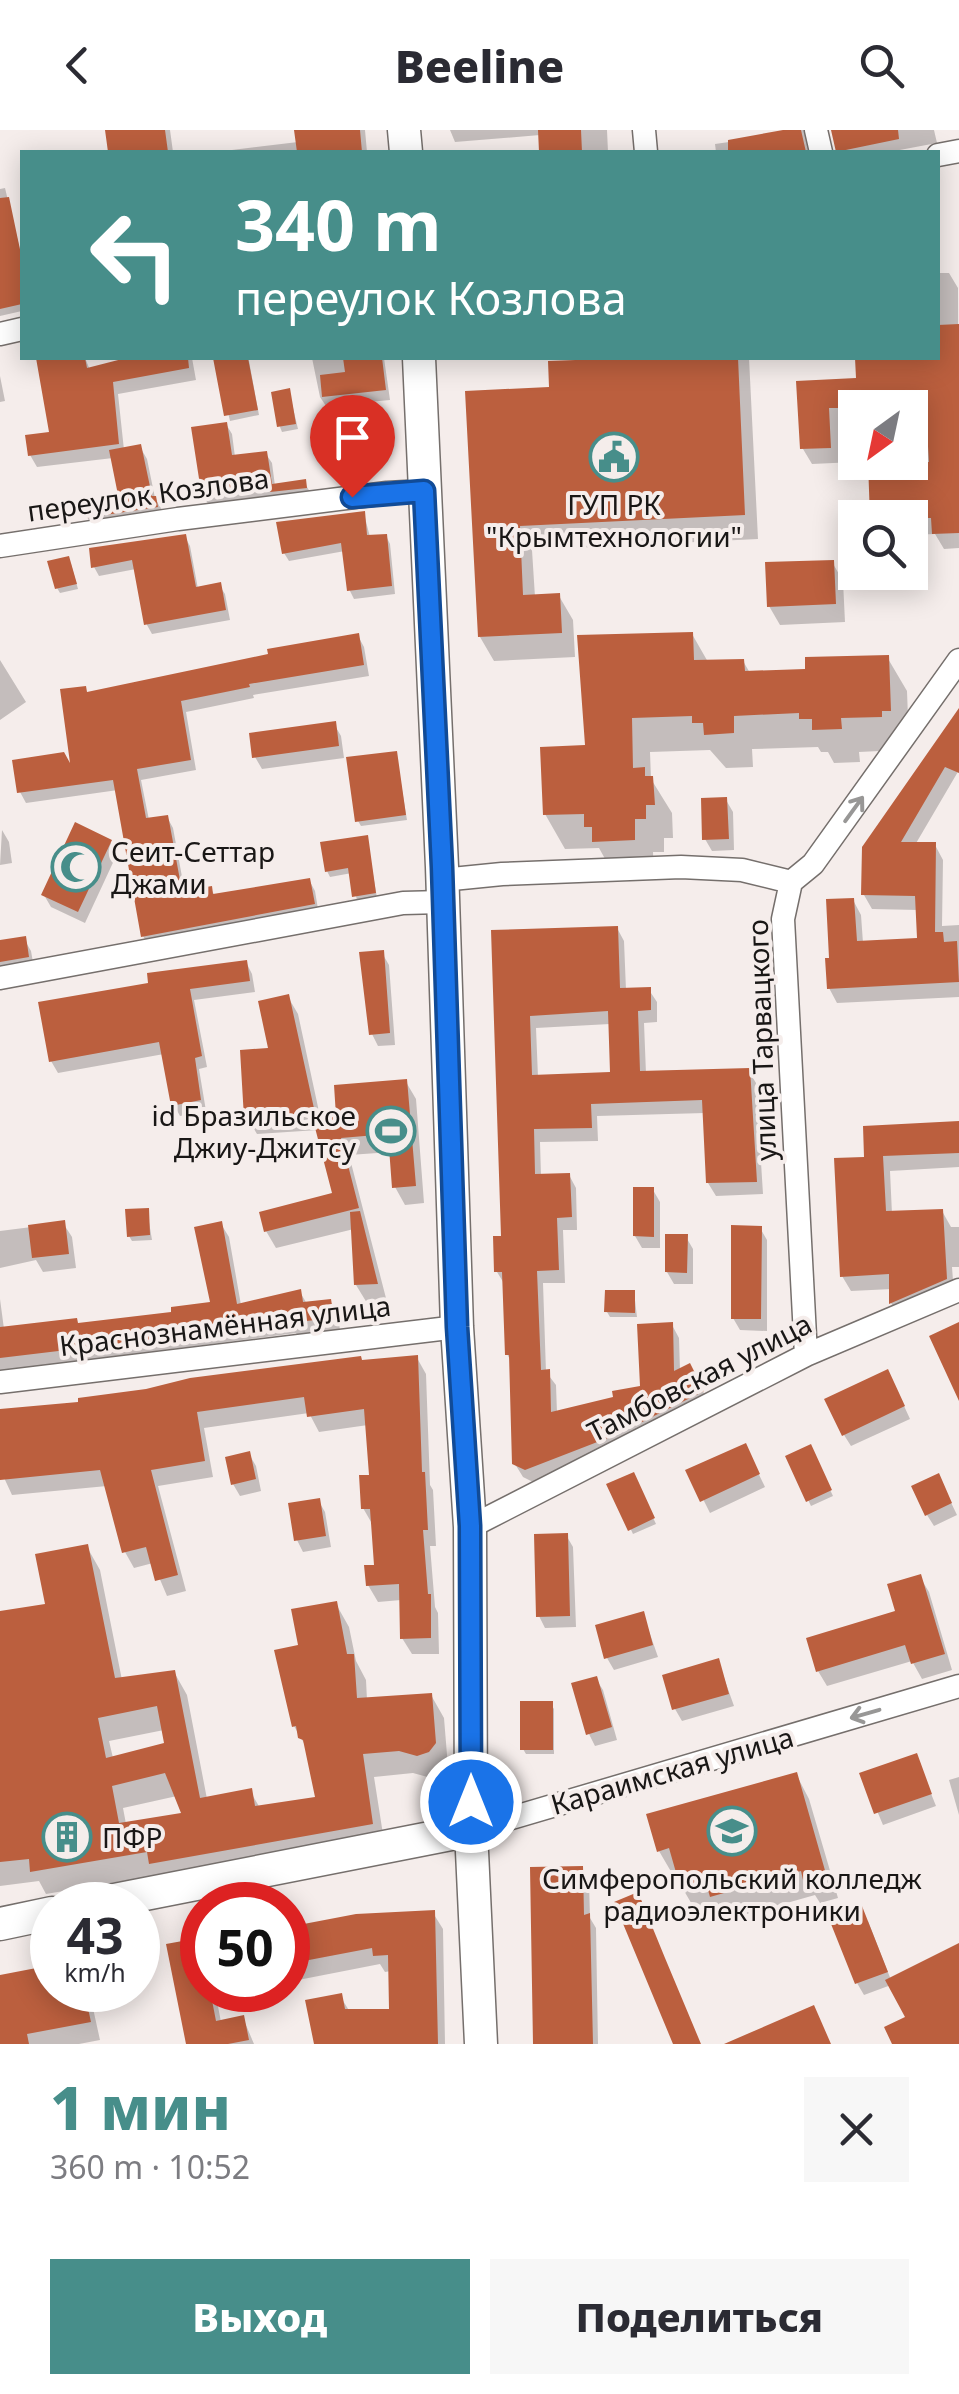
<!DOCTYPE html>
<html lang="ru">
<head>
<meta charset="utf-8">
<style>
	body { margin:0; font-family:"Noto Sans",sans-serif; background:#f7f7f7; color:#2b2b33; height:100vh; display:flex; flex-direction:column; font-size:38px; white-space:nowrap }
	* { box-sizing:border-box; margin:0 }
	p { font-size:32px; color:#7c7c81 }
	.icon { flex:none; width:55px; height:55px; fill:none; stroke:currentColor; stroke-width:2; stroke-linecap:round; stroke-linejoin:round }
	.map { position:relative; height:1914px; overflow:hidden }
	.sheet { display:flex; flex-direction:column; background:#fff; flex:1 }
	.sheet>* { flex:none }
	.top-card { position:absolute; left:20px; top:20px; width:920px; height:210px; border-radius:0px; box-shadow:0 5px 25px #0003; background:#478e8a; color:#fff; overflow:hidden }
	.needle { width:65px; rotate:213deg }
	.buttons { position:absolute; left:838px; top:260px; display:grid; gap:20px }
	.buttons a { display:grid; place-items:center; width:90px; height:90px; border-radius:0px; background:#fff; box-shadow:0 5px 25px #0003; font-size:50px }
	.speed { position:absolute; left:30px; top:1752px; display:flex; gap:20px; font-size:50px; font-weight:700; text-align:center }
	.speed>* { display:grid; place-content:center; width:130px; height:130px; border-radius:50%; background:#fff; box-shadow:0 5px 25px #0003; line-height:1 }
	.speed small { font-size:25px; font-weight:400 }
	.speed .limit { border:15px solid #d22; background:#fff; color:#111 }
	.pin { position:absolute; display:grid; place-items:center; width:85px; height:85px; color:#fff; margin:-102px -42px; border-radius:50% 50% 50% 0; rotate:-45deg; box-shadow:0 0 10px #0007 }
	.pin .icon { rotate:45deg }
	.me { position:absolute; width:110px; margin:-55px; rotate:0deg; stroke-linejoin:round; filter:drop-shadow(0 0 8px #0008) }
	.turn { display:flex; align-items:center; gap:35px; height:210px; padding:0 50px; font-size:45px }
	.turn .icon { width:130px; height:130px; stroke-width:2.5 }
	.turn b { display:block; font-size:70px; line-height:85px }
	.round { display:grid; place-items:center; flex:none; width:105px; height:105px; border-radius:0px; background:#f7f7f7 }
	.summary { display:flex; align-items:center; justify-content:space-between; height:170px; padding:0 50px }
	h1 { font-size:60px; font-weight:800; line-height:75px; color:#478e8a }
	.action { display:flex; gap:20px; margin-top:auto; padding:20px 50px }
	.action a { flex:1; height:115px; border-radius:0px; background:#478e8a; color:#fff; font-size:40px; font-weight:800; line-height:115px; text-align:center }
	.action a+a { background:#f7f7f7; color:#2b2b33 }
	header { display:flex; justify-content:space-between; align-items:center; height:130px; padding:0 50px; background:#fff; font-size:45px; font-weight:800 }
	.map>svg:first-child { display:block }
	.shadow { fill:#0003; fill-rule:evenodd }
	.building { fill:#bb5f3e; fill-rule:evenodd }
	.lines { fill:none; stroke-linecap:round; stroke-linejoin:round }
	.street-casing { stroke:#756f6c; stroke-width:25 }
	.secondary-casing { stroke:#756f6c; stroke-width:35 }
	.street { stroke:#fff; stroke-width:22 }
	.secondary { stroke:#fff; stroke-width:32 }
	.oneway { stroke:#989796 }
	.route-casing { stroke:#114b97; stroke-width:25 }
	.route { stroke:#1a73e8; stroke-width:18 }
	.labels { text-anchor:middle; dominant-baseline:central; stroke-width:8; stroke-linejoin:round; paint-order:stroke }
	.street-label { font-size:28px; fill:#191716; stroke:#f5edeb }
	.poi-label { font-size:28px; fill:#191716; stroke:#f5edeb }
</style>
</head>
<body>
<header><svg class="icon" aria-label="back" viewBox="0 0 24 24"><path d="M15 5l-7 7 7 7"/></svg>Beeline<svg class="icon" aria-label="search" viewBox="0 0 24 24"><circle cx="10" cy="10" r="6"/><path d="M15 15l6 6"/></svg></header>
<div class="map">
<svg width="959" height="1914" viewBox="0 0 959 1914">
	<rect width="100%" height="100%" fill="#f5edeb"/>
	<path class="shadow" d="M107,0h63l3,22h-63z
		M296,0h69l2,22h-151l82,-10z
		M450,0h157l1,22h-66l-2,-17 -85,7z
		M785,0h21l4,22h-94l-1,-8 71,-10z
		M834,0h100l3,13 -48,9h-50z
		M5,58l17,70v53l-22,5v-127z
		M938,143h11l9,15 1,260 -15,1 -9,-15 -25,1v-127h-55v54l-43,2 -9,-15 -4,-65 59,-4 -1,-22h81z
		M39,228h46l5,12 39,-8v-4h63l4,22 -78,14 6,56 16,-3 7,12 8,39 7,12 -68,19 -7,-12 35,-14 -9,-45 -76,9 -7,-12 22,-21z
		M235,228h12l2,3 10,54 -29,6 -14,-60z
		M312,228h72l6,42 -64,6 -6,-9z
		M620,228h129l9,181 -226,11 3,47 24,-1 14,24 2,37 -81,4 -14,-24 72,-247 68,-30z
		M0,246l5,25 -5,1z
		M289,261l9,38 -16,3 -2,-5z
		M226,294l6,10 3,23 31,-3 6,9 3,23 29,-4 6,10 -100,15 -6,-10z
		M364,384l6,23 16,-1 4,8 5,50 -41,5 -4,-8 -5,-40 -56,10 -5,-8z
		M185,407l5,9 8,43 21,-4 6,9 5,26 -78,14 -5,-9 -11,-56 -37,7 -5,-9z
		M832,432l11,19 2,41 -65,3 -11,-19z
		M71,434l7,25 -18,4 -3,-5z
		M692,504l16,28 35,-1 7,12 58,-2 79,-14 20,34 2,53 -9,6 -41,2 1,10 -26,1 -6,-11h-7l-3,-5 -66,2 1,18 -27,1 -16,-18 -60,2 1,27 21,34 1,25h-9v14h-11l1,22 -40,1 -15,-27 -34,1 -20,-35 42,-66z
		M358,506l6,11 5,29 -116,19 1,3 -68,14 10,58 -55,10 8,40 18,-3 6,11 12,65 26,-4 4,7 94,-16 6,11 4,24 -170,31 -6,-10 -25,-146 -92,13 -6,-11 55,-19 13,-79z
		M0,530l26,42 -26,18z
		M959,581v59l-44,75h20l8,15 -1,66 17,-1v72l-122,6 -8,-15 3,-28 21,-60 8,15 2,28 56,-2 -1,-31 -46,-1 -8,-14z
		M334,594l7,12 3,22 -82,11 -7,-12z
		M396,623l11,67 -46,6 -3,-5z
		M726,670l7,12 1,38 -22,1 -7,-12z
		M2,700l7,12 3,21 -12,2z
		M367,708l10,60 -20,3 -5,-28 -22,4 -3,-6z
		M110,712l7,12 -32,69 -34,-16 -7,-12z
		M617,798l7,13 2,49h23l8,12v20l-13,1 2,51 102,-4 8,13 7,111 -47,2 -8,-13 -3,-70 -108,3 1,25 -58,1 1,34 28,-1 7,13 1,42h-14l2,53h-22l3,89 10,13 1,28 59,-14 26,-11 30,-63 7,13 1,33 17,8 12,25 -176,78 -10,-5 -8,-13 -3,-101 -5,-9 -2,-69 -8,-13 7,-34 -10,-306zM610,894l2,51 -74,2 -2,-49z
		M24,809l7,12 3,17 -34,6v-31z
		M382,823l7,12 6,80 -17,1 -6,-12z
		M246,832l6,12 3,18 -61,8 13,67 -8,2 7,42 -26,5 -6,-11 -10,-51 -106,19 -7,-12 100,-76z
		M288,867l10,17 23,107 18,-2 67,-37 10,17 8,104 -19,2 -10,-18 -3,-35 -43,3 38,147 -20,1 -11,-18 -2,-56 -78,19 -10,-17 69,-36 -17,-65 -61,4 -10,-17z
		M959,994v43l-69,4 2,43 50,-3 9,16h8v40h-7l2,27 -55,23 -8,-14 1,-14 -41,2 -9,-15 25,-117z
		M653,1060l7,12v46h-18l-7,-12z
		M147,1080l5,30 -20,1 -3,-5z
		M63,1093l9,14 4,31 -33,4 -7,-12 -36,8v-37z
		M221,1094l8,13 12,68 59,-13 7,12 23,-3 8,13 2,17 -42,5 -2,-3 -296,38v-72l4,30 75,-4 95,-11 39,-10z
		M760,1098l7,12v91l-27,-1 -7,-12z
		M686,1107l7,12v35h-19l-7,-12z
		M634,1162l3,25h-27l-3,-5z
		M417,1228l9,16 4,111 3,5 3,56h-6l5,61 3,6 1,41h-27l-10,-16 -1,-38 -23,2 -10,-17 8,-18 -2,-40 -11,-19 8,-31 -3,-52 -49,7 -10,-19 -105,15 9,49 -55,9 28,105 -19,5 -14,-33 -19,5 -9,-16 -18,-66 -95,9 -12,-26v-57l81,-8z
		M894,1254l16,35 -59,27 -7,-11z
		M810,1318l23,48 -22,10 -23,-48z
		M249,1324l7,12 5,25 -21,5 -7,-12z
		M751,1328l14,29 -55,26 -21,-42z
		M633,1345l23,49 -23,10 -23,-49z
		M944,1358l13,27 -23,11 -7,-11z
		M318,1370l7,12 6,35 -28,5 -6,-12z
		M566,1405l7,12 3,80 -31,1 -6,-12z
		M87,1417l13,23 22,110 52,-8 13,23 20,104 43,-8 10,17 58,-8 -10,-50 -14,-24 7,-79 35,-43 13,23 7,34 10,19 1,20 64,-5 13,23 4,49 -7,7 -10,4 -18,-5 -39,4 11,70 -227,28 -112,19 -7,-13 -39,5v-272l48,-8zM164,1600l3,15 -54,13 -4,-17zM177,1666l8,19 -59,9 -3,-16z
		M920,1447l9,15 23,78 -30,9 -10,-18 -85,25 -9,-15 80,-58z
		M643,1484l15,43 -44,13 -7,-12z
		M718,1531l16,45 -52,15 -7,-12z
		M596,1549l7,11 14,50 -22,6 -6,-12 -15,-49z
		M551,1574l3,5v45h-28l-3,-5z
		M916,1626l20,50 -53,19 -21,-50z
		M796,1644l13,25 29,99 -18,5 -5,-8 -89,25 -8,-13 -21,6 -14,-24 -4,-16 -6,2 -14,-24z
		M959,1647v38l-10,-35z
		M582,1738l7,13 1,37 6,10 2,116h-63z
		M433,1783l10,16 2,115h-130l25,-48 10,16 41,-1v-40l-6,1 -5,-8 -92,18v-52l68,-13z
		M868,1791l23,59 68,-34v98h-64l13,-26 -17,-33 -27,10 -7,-12z
		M198,1811l4,6v43h45l-31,6 5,26 22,-4 11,26h-65z
		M52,1838v22h37l11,50 -21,4h-79v-66z"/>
	<path class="building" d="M105,0h60l3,22h-60z
		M294,0h66l2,22h-65z
		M538,0h43l1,22h-43z
		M783,0h18l5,22h-78v-12z
		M831,0h67l1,9 -63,13z
		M9,67l13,62v45l-22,5v-111z
		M959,194v209l-27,1 -1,-16h-61l-2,-56h61l-3,-47h-16v-7h-81l2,40 -31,1 -4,-68 60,-3 -1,-20h83v-33z
		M36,228h49l2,10 39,-10h62l1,10 -76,14 6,62 -91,12 -3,-21 24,-3z
		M213,228h35l10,52 -34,6z
		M343,228h39l4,32 -64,7 -2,-22 25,-3z
		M630,228h108l7,157 -225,11 3,69 37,-2 2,40 -84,4 -13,-246 84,-4 -1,-26z
		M290,258l6,36 -19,3 -6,-35z
		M227,292l5,33 35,-4 5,33 34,-5 1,9 -37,4 -1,-4 -67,10 -11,-71z
		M141,314l11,52h4l2,11 -73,11 -2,-13 36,-5 -10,-50z
		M365,381l2,24 20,-1 5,52 -45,5 -6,-48 -59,11 -6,-32z
		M186,404l10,53 25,-5 5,28 -82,15 -12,-65 -41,8 -2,-20z
		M69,426l8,28 -22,5 -8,-28z
		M834,430l2,44 -69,3 -2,-45z
		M693,502l1,28 50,-1 1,12 60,-2v-12l84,-2 2,56h-9v6l-41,1 1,11 -30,1v-11h-13v-6l-65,3v17l-30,2 -1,-12h-11v-7l-60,2 1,50 12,-1v9h8l2,29h-9v14h-11v21l-43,2v-15h-8v-13l-41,1 -3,-68 45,-2 -8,-110z
		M359,503l5,32 -115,19 1,3 -69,14 10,59 -54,9 9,49 22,-3 14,76 30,-5 1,8 97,-16 5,26 -174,33 -28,-157 -96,13 -5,-33 52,-8 6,11 -10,-74 26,-3 1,6 181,-38 -1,-5z
		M959,578v65l-14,-6 -44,75h35l-1,90h8l1,10 13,-1 2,41 -132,7 -2,-31h4l-3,-59 28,-1 3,43 60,-3 -2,-42 -54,-1 1,-48z
		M336,591l3,25 -87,12 -3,-25z
		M397,621l9,64 -51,7 -9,-65z
		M727,667l2,42 -27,1 -1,-42z
		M75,692l37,18 -34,72 -37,-17z
		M368,705l8,58 -24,4 -4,-29 -23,4 -5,-30z
		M618,796l2,62 31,-1v23l-13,1 2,60 110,-3 7,114 -51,1 -4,-83 -111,4 1,24 -58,1 1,45 35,-1 2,44 -15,1 2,52 -22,1 4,99 9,-1 1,43 62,-15 -1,-6 28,-5 -3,-62 36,-2 1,49 16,-8 14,28 -86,43 -93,36 -13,-6 -3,-109h-4l-3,-83h-8l-1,-36h8l-10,-306zM608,881l2,61 -78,3 -2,-59z
		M26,806l3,21 -29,5v-22z
		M384,820l6,83 -21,2 -10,-83z
		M247,830l3,21 -60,8 12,67 -7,2 6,42 -30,6 -12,-64 -110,20 -11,-60 110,-19 -1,-10z
		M289,864l26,119 -71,5 -4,-68 28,-2 -10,-47z
		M407,949l9,107 -24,2 -4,-54 -47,4 18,70 -95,24 -5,-20 73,-19 -19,-73 23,-4 -2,-31z
		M959,991v32l-76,3 3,55 57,-2 4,70 -58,25v-30l-49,3 -6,-119 30,-1 -1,-31z
		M633,1057h21v50l-21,-1z
		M149,1078l1,27 -23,2 -2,-28z
		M360,1081l18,73 -24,1 -4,-73z
		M65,1090l4,34 -37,4 -4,-33z
		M222,1091l15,83 64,-15 2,13 28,-3 3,19 -46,5v-3l-71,12 -217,26v-31l77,-9 1,5 93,-11v-5l39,-5 -16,-75z
		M731,1095l31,1 -1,93h-30z
		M665,1104h23l-1,39 -22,-1z
		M605,1160h30v23l-31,-1z
		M959,1192v79l-30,-65z
		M418,1225l4,117h3l3,58h-5l5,64h3v44l-31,1 -1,-55 -33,2 -2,-21h10l-4,-56h-9l-2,-34h10l-5,-66 -57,8 -3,-20 -107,15 8,49 -54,9 27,105 -23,6 -9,-34 -24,6 -22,-83 -100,10v-71l78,-7v-4l68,-9 44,-11 171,-22 1,4z
		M888,1239l17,37 -63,30 -18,-37z
		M746,1313l14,31 -60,28 -15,-32z
		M811,1314l21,46 -26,12 -21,-46z
		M250,1321l6,28 -25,6 -6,-28z
		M634,1342l21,46 -27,13 -22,-47z
		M939,1343l13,30 -27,13 -14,-30z
		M320,1368l6,38 -32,5 -6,-38z
		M568,1403l2,83 -34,1 -2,-83z
		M88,1414l27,134 60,-8 25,128 52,-10 3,18 60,-9 -12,-57 -5,-2 -2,-12 -4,1 -18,-77 24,-5 -7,-36 46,-8 10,53h7l3,44 75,-5 4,50 -7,9 -12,4 -18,-5 -36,3 10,70 -224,40 -2,-12 -117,20 -1,-13 -29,3v-251l45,-7 -10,-50zM157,1576l7,37 -58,15 -8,-40zM165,1643l16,40 -62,10 -7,-37z
		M921,1444l24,80 -34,10 -6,-19 -89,27 -10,-34 89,-27 -8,-27z
		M644,1481l9,34 -49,14 -9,-34z
		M719,1528l10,36 -57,16 -10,-35z
		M597,1546l15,51 -26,8 -15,-52z
		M520,1571h33v49h-33z
		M917,1623l15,41 -58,20 -15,-41z
		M797,1642l29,102 -23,6 -2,-9 -91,26 -4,-14 -25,7 -12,-42 -12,4 -11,-38z
		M583,1736l1,49 6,-2 3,131h-60l-3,-177z
		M638,1762l27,66 36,86h-28l-59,-142z
		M862,1776l26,66 -33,12 -26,-65z
		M435,1780l3,134h-124l-9,-44 37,-7 3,16h44l-1,-54 -15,1 -1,-8 -84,16v-37l68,-13z
		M199,1808l3,52h8l6,31 28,-6 5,25 -21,4h-42l-20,-100z
		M959,1813v101h-67l-8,-17 21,-10 -20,-37z
		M52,1835v25h32l7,32 -64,12 2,10h-29v-69z
		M814,1875l17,39h-107z"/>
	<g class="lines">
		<g class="street-casing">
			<path id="street" d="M644,0l2,22
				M816,0l5,22
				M938,25l21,-4
				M0,204l22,-5
				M0,416l178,-27 209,-26 37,-2
				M442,750l60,-6 179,-7 61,3 49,12
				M0,848l403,-75 39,-1
				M806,1225l-23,-436 8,-37 22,-18 146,-204
				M0,1252l457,-55
				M470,1397l336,-172 153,-65
				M471,1700l488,-144"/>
		</g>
		<g class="secondary-casing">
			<path id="secondary" d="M404,0l2,22
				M419,228l23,509 15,460 13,200 1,303 10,214
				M89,1775l382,-75
				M0,1794l52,-11"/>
		</g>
		<use href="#street" class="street"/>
		<use href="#secondary" class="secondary"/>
	</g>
	<defs><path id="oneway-shaft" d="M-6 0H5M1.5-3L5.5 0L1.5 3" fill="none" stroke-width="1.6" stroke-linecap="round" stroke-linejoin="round" transform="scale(2.5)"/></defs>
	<g class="oneway">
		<use href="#oneway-shaft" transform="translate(854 679) rotate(-54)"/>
		<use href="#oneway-shaft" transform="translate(865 1584) rotate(164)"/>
	</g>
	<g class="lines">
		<g class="route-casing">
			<path id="route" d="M352,367l72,-6 18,376 15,460 13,199 1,276"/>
		</g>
		<use href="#route" class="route"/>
	</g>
	<defs>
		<g id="civic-ring" transform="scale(2.5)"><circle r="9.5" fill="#f5edeb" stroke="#478e8a" stroke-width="1.5"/><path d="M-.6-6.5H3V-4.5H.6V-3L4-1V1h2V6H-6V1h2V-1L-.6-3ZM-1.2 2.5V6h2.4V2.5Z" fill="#478e8a"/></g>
		<g id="mosque-ring" transform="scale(2.5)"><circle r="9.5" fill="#f5edeb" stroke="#478e8a" stroke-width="1.5"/><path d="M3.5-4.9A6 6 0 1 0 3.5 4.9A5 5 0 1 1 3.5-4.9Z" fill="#478e8a"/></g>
		<g id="stadium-ring" transform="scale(2.5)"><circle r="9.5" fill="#f5edeb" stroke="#478e8a" stroke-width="1.5"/><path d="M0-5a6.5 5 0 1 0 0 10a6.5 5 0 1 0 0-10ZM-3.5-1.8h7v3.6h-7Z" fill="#478e8a"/></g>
		<g id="university-ring" transform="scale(2.5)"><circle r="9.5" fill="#f5edeb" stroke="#478e8a" stroke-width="1.5"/><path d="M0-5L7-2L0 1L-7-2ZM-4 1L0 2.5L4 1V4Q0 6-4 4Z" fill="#478e8a"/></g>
		<g id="building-ring" transform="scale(2.5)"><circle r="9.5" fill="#f5edeb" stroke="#478e8a" stroke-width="1.5"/><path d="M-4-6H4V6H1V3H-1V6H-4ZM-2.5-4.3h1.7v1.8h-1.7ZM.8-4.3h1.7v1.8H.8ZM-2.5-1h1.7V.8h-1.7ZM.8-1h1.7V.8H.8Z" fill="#478e8a"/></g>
	</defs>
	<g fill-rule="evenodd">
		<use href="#civic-ring" x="614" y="327"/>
		<use href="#mosque-ring" x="76" y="737"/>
		<use href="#stadium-ring" x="391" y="1001"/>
		<use href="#university-ring" x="732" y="1701"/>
		<use href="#building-ring" x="67" y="1707"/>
	</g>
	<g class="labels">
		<g class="street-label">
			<text transform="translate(148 364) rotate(-8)">переулок Козлова</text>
			<text transform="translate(761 910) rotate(-92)">улица Тарвацкого</text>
			<text transform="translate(225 1195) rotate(-7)">Краснознамённая улица</text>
			<text transform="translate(699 1247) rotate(-27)">Тамбовская улица</text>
			<text transform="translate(672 1640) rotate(-16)">Караимская улица</text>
		</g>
		<g class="poi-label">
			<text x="614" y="374">ГУП РК<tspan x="614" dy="32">"Крымтехнологии"</tspan></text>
			<text x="111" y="721" text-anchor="start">Сеит-Сеттар<tspan x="111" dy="32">Джами</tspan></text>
			<text x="356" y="985" text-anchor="end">id Бразильское<tspan x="356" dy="32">Джиу-Джитсу</tspan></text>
			<text x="102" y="1707" text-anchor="start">ПФР</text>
			<text x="732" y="1748">Симферопольский колледж<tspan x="732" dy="32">радиоэлектроники</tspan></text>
		</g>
	</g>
</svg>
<div class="buttons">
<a><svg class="needle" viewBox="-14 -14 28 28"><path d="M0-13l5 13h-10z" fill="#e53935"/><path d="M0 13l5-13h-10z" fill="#7c7c81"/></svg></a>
<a><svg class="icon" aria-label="search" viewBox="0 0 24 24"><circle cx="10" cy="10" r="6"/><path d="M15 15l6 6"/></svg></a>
</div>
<div class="speed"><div>43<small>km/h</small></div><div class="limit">50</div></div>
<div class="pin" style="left:352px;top:367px;background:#d93025"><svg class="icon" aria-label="arrive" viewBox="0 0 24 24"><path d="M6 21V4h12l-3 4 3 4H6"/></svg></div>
<svg class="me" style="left:471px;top:1672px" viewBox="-20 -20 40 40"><circle r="17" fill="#1a73e8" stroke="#fff" stroke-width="3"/><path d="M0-11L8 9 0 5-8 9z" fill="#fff"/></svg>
<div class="top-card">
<div class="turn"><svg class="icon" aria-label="left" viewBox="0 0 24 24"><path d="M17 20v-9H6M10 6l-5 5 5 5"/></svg><div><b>340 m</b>переулок Козлова</div></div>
</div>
</div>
<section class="sheet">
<div class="summary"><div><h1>1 мин</h1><p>360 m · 10:52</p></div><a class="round"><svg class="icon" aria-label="close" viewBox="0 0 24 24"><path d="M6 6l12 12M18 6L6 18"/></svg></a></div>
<div class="action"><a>Выход</a><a>Поделиться</a></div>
</section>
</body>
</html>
